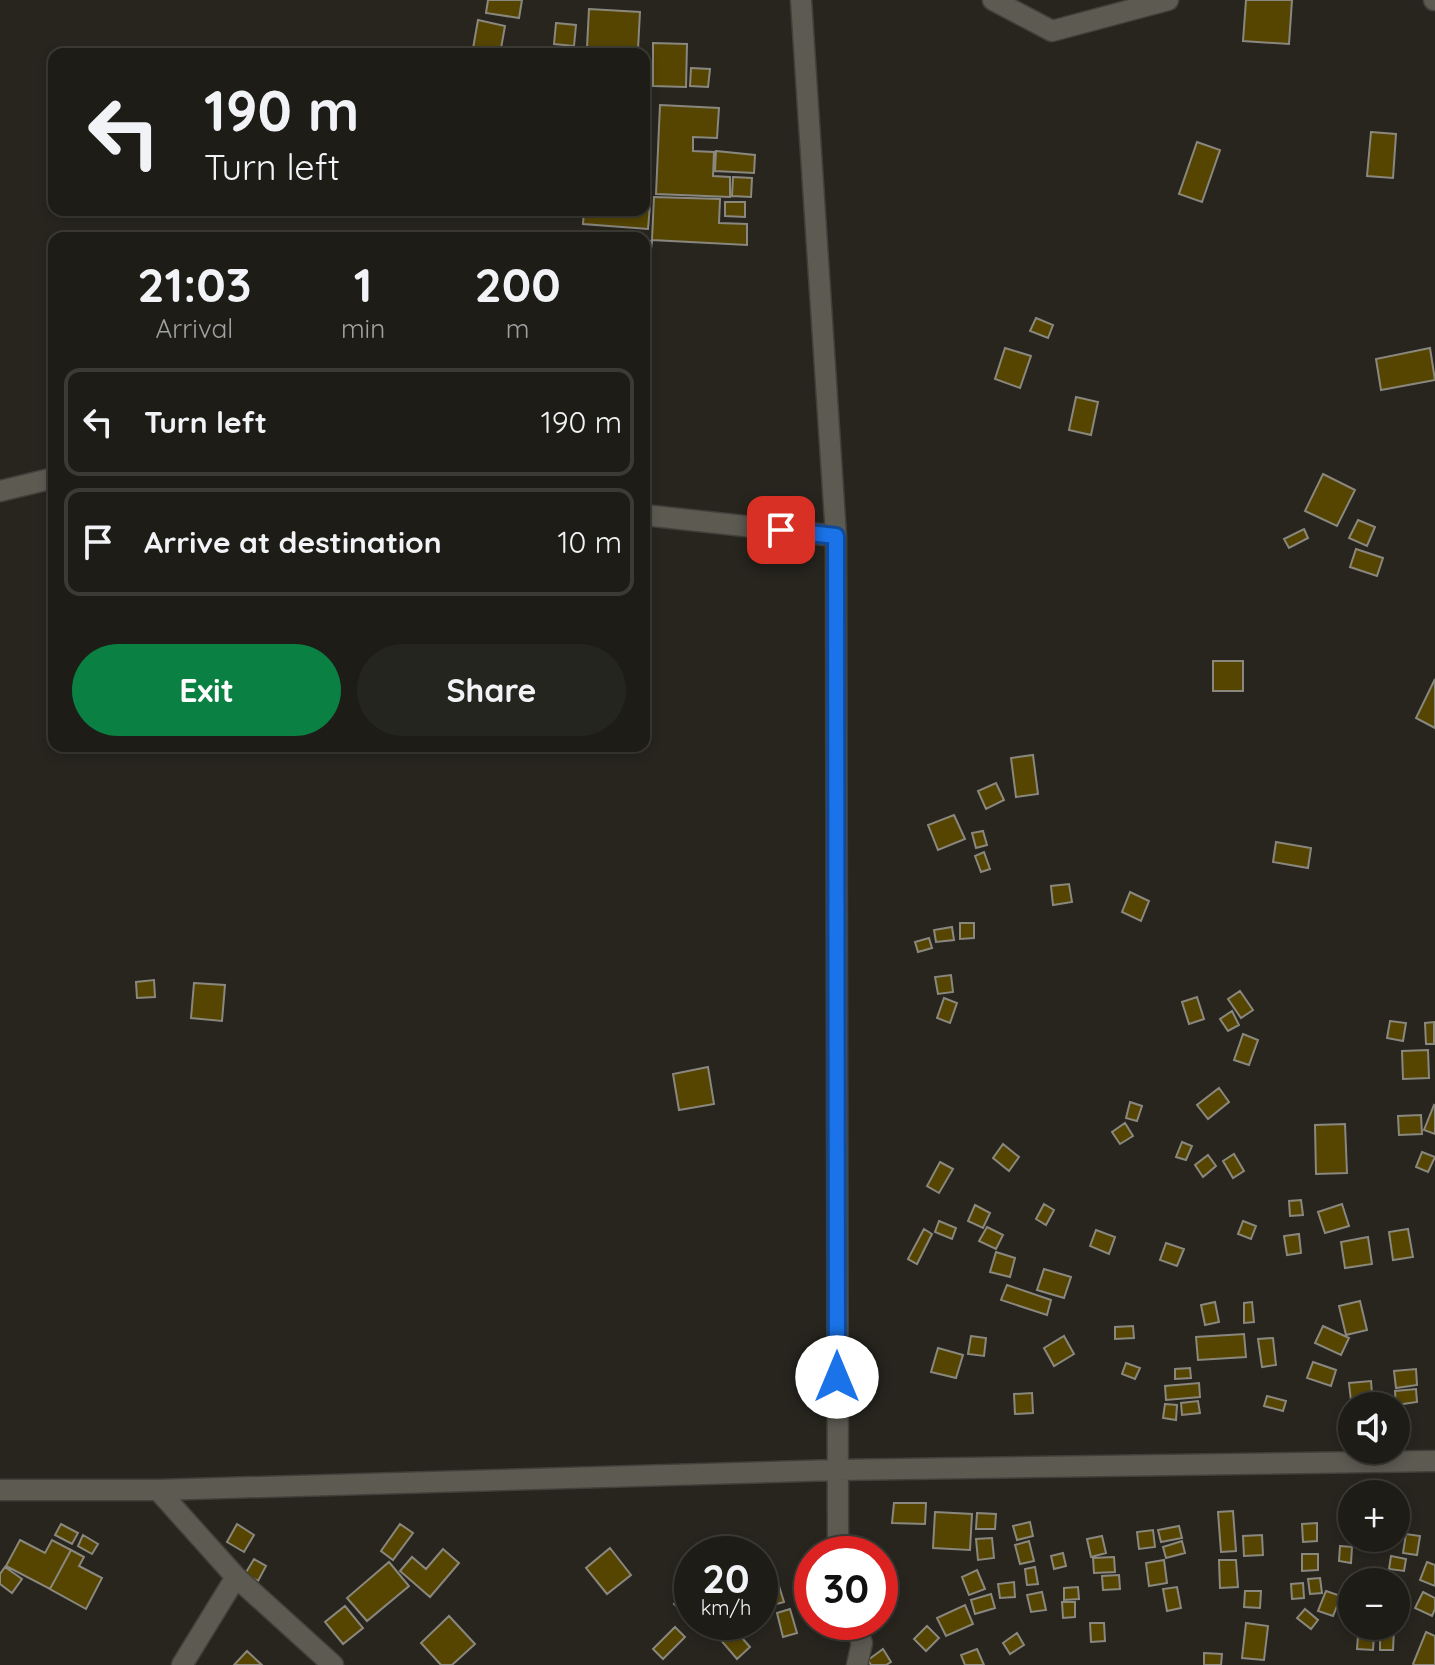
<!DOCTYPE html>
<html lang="en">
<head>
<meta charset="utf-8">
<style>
	body { margin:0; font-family:Quicksand,sans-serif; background:#25251f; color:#f1f3f6; height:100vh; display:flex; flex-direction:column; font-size:30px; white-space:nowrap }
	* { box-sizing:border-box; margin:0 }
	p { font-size:26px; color:#a0a1a1 }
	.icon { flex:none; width:44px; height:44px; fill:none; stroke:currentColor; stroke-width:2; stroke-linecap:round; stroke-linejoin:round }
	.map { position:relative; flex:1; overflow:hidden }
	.panel { position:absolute; left:48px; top:232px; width:602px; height:520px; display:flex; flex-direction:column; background:#1d1c16; border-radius:16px; box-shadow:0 4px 12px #0003,0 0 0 2px #3b3a35 }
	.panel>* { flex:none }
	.banner { position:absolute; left:48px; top:48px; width:602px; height:168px; border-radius:16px; box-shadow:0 4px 12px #0003,0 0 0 2px #3b3a35; background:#1d1c16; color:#f1f3f6; overflow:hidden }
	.controls { position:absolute; left:1338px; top:1392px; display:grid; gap:16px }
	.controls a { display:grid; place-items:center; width:72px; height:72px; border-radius:50%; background:#1d1c16; box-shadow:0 4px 12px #0003,0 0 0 2px #3b3a35; font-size:40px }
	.speed { position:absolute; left:674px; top:1536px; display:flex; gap:16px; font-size:40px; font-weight:700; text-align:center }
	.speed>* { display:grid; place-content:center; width:104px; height:104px; border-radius:50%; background:#1d1c16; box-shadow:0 4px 12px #0003,0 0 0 2px #3b3a35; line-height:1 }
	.speed small { font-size:20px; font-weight:400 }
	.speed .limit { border:12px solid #d22; background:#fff; color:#111 }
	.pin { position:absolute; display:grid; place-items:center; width:68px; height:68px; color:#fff; margin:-34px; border-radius:16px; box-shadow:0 4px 12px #0006 }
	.me { position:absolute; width:88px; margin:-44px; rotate:0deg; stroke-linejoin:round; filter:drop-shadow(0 0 6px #0008) }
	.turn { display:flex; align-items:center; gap:28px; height:168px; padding:0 24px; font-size:36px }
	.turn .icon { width:104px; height:104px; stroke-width:2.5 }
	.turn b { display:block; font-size:56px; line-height:68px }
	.eta { display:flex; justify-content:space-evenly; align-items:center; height:136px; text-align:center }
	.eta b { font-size:48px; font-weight:800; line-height:56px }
	.action { display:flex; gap:16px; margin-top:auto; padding:16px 24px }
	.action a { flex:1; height:92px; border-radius:48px; background:#0b8043; color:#fff; font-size:32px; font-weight:800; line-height:92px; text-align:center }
	.action a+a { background:#25251f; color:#f1f3f6 }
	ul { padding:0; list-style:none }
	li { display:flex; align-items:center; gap:24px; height:108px; margin:0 16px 12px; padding:0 8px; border:4px solid #3b3a35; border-radius:16px }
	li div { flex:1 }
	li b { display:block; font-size:30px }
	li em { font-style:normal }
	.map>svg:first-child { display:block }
	.building { fill:#554500; stroke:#89877e; stroke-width:2 }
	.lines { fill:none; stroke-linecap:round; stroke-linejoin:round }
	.street-casing { stroke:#42403a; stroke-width:23 }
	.street { stroke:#5c5a51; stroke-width:20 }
	.route-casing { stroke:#114b97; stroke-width:20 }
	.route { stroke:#1a73e8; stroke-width:14 }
</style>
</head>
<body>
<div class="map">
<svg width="1435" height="1665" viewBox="0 0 1435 1665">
	<rect width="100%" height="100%" fill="#27251e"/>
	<path class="building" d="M488,0h34l-3,18 -33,-5z
		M1246,0h46l-3,44 -46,-3z
		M589,9l51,3 -2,37 -51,-2z
		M478,20l27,6 -5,28h-28z
		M556,23l20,2 -2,21 -20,-2z
		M653,43l34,1 -1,43 -33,-1z
		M691,68l19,1 -2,18 -18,-1z
		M660,105l59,3 -2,30 -24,-1v14l21,1 -1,24 17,1v20l-74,-3z
		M1371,132l25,2 -3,44 -26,-2z
		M1197,142l23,8 -18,52 -23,-8z
		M716,151l39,4 -1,18 -39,-2z
		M733,177l19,1 -1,19 -19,-1z
		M644,193h7l-3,36 -65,-5 1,-14h60z
		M654,197l66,2 -1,24 28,1v21l-95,-5z
		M725,202h20v15l-20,-1z
		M644,240l8,1 -5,41h-3z
		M1036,318l17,7 -5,13 -18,-7z
		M1005,348l26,8 -11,32 -25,-9z
		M1430,348l5,32 -54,10 -5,-31z
		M1076,397l22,5 -7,33 -22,-5z
		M1323,474l32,16 -18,36 -32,-15z
		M1358,520l17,7 -8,19 -18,-8z
		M1304,529l4,9 -19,10 -5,-9z
		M1356,549l27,9 -6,18 -27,-9z
		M1213,661h30v30h-30z
		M1435,679v49l-19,-10z
		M1033,755l5,39 -22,3 -5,-39z
		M996,783l8,17 -18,9 -8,-18z
		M954,815l11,24 -27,11 -10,-25z
		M983,831l4,14 -11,3 -4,-15z
		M1276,842l35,6 -3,20 -35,-6z
		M984,852l6,17 -9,3 -6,-16z
		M1069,884l3,18 -19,3 -2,-19z
		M1130,892l19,9 -8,20 -19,-9z
		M960,923h14v15l-14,1z
		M952,927l2,13 -18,2 -2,-12z
		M929,938l3,10 -14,4 -3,-10z
		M951,975l2,17 -15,2 -3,-17z
		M154,980l1,17 -18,1 -1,-16z
		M194,983l31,2 -3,36 -31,-3z
		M1240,991l13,19 -12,8 -13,-19z
		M1197,997l7,22 -15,5 -7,-22z
		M944,998l13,5 -7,20 -13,-5z
		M1232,1011l7,14 -11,6 -8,-12z
		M1390,1021l16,2 -3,18 -16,-3z
		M1434,1022v22h-8l-1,-21z
		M1243,1034l15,6 -9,25 -15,-5z
		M1428,1050l1,28 -26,1 -1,-28z
		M708,1067l6,37 -35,6 -6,-36z
		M1219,1088l10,14 -21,17 -11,-14z
		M1130,1102l12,4 -5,15 -11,-3z
		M1434,1105l1,1v28l-11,-4z
		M1421,1115l1,19 -23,1 -1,-19z
		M1125,1123l8,13 -13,8 -8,-12z
		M1345,1124l2,49 -31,1 -1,-49z
		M1182,1142l10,4 -6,14 -10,-3z
		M1003,1144l16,13 -10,14 -16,-13z
		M1422,1152l13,5 -7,15 -12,-5z
		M1234,1154l10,17 -11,7 -10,-17z
		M1208,1155l8,11 -13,11 -8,-12z
		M940,1162l13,7 -14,24 -12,-7z
		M1301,1200l2,15 -13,1 -1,-15z
		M1044,1204l10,6 -8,15 -10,-6z
		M1342,1204l7,22 -24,7 -7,-21z
		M975,1205l15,8 -7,15 -15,-7z
		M939,1221l17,7 -4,11 -17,-7z
		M1243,1221l13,5 -5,13 -13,-5z
		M987,1227l16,8 -7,14 -17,-8z
		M924,1229l8,5 -15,30 -9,-5z
		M1408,1229l5,28 -20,3 -4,-28z
		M1096,1230l19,7 -6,17 -19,-8z
		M1299,1234l2,19 -14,2 -3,-19z
		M1368,1237l4,27 -27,4 -4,-26z
		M1166,1243l18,6 -7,17 -17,-6z
		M996,1252l19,6 -5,19 -20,-5z
		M1044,1269l27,8 -7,21 -27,-8z
		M1007,1285l44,15 -4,15 -46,-15z
		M1360,1301l7,29 -21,5 -7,-29z
		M1215,1302l4,20 -14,3 -4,-20z
		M1252,1302l2,20 -10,1v-20z
		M1133,1326l1,12 -19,1v-12z
		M1323,1326l26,12 -8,17 -26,-12z
		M1244,1334l2,23 -48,3 -2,-23z
		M971,1336l15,2 -2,18 -16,-2z
		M1064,1336l10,18 -20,12 -10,-18z
		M1273,1338l3,27 -14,2 -4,-28z
		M938,1348l25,7 -7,23 -25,-6z
		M1313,1362l23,8 -5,16 -24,-8z
		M1126,1363l14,5 -5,11 -13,-5z
		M1190,1368l1,10 -16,1v-10z
		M1416,1369l1,16 -21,3 -2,-17z
		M1371,1381l2,25h-21v4l-3,-27z
		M1199,1383l1,14 -34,3 -1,-14z
		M1416,1389l1,13 -21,3 -1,-14z
		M1032,1393l1,20 -18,1 -1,-20z
		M1267,1396l19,5 -3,10 -19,-5z
		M1198,1401l2,12 -18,2 -1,-12z
		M1165,1404l12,1 -1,15 -13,-2z
		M894,1503h32l-1,21 -33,-1z
		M1233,1511l3,40 -15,1 -3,-40z
		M935,1512l37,2 -2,36 -37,-2z
		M977,1513l19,1 -1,15h-19z
		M1030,1522l3,14 -16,4 -4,-14z
		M1317,1523v18l-14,1 -1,-18z
		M61,1524l17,9 -6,11 -17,-9z
		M237,1524l17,11 -10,17 -17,-10z
		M400,1524l13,9 -20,27 -12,-9z
		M1179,1526l3,12 -21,4 -3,-12z
		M1153,1530l2,17 -16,2 -2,-17z
		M1406,1534l14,2 -3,19 -14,-2z
		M83,1535l15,9 -6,10 -14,-8z
		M1262,1535l1,20 -19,1 -1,-20z
		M1102,1536l4,17 -15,4 -4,-18z
		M992,1538l2,20 -16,2 -2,-21z
		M20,1540l25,13 7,-13 19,10 -21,39 -44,-23z
		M1029,1541l5,20 -14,3 -5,-19z
		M1182,1541l3,12 -19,5 -3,-11z
		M1340,1546l12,1 -1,16 -12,-2z
		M610,1548l21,27 -24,19 -21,-26z
		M443,1549l16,14 -29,34 -30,-26 12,-14 14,12z
		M71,1550l13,7 -5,9 23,12 -16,31 -36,-20z
		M1063,1553l3,13 -12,3 -3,-13z
		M1302,1554h16v16l-16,1z
		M1391,1556l15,3 -2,12 -15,-2z
		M1114,1557l1,15 -21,1 -1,-15z
		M254,1559l12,7 -8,15 -13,-7z
		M1164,1560l3,23 -18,3 -3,-23z
		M1219,1560h17l2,27 -18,1z
		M389,1562l20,24 -42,35 -20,-23z
		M1427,1562l8,3v21l-15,-6z
		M5,1567l17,12 -10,14 -12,-9v-10z
		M1035,1567l3,17 -11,1 -2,-16z
		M977,1570l8,19 -16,6 -7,-18z
		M1119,1575l1,14 -17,1 -1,-14z
		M1374,1576l30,7 -5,20 -3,-1v-20h-24z
		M1320,1578l2,15 -12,1 -2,-15z
		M1014,1582l1,15 -15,1 -2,-14z
		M1303,1583l1,15 -12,1 -1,-15z
		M692,1584v37l-18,-17z
		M779,1586l5,16 -15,4 -5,-15z
		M1078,1587l1,12 -15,1v-12z
		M1177,1587l4,21 -14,3 -4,-22z
		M1245,1591h16l-1,17 -16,-1z
		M1326,1591l15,5 -8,20 -15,-5z
		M1042,1592l4,18 -15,2 -4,-17z
		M1423,1592l12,6v11l-3,7 -17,-8z
		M991,1594l4,14 -20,6 -4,-14z
		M1062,1602h13v15l-12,1z
		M965,1605l8,19 -27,12 -9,-18z
		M345,1606l18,22 -20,16 -18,-22z
		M790,1609l7,24 -14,4 -6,-24z
		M1305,1609l13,11 -7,9 -14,-11z
		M449,1616l26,28 -23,21h-11l-20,-22z
		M724,1622h4l22,25 -13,12 -24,-28z
		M1090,1623h14l1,18 -14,1z
		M1246,1623l22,3 -4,34 -22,-2z
		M927,1626l12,12 -13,13 -12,-12z
		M675,1627l10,10 -22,22 -10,-10z
		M1380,1629h14l-1,21h-13z
		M1426,1632l9,4v29h-21l-1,-1z
		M1017,1633l7,12 -14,9 -7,-11z
		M1358,1636h16l-1,14 -16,-1z
		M883,1649l8,13 -5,3h-15l-3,-5z
		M977,1649l7,16h-19l-4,-10z
		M247,1651l15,14h-28z
		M1204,1653l18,1 -1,11h-17z"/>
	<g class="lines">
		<g class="street-casing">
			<path id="street" d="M801,0l35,536 2,1018
				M993,0l59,31 116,-31
				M1434,0h1
				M0,491l54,-13
				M644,515l192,21
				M0,1490h158l679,-20 598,-9
				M158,1490l78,87 97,88
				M853,1622l9,21 -5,22
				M182,1665l54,-88"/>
		</g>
		<use href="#street" class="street"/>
	</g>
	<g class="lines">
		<g class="route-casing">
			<path id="route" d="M781,530l55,6 1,841"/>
		</g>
		<use href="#route" class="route"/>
	</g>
</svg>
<div class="controls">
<a><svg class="icon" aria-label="sound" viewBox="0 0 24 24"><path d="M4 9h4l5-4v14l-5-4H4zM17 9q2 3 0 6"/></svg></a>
<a>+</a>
<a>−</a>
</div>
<div class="speed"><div>20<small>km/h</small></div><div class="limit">30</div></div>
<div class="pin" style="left:781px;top:530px;background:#d93025"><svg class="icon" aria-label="arrive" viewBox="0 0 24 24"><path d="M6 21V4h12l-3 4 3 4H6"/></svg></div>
<svg class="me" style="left:837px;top:1377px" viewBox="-20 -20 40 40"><circle r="19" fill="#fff"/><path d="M0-13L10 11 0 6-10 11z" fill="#1a73e8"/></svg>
<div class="banner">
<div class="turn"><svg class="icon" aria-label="left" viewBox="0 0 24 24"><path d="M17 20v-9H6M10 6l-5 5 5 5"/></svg><div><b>190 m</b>Turn left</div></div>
</div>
<section class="panel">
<div class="eta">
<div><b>21:03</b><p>Arrival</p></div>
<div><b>1</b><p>min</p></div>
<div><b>200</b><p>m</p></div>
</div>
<ul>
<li><svg class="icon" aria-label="left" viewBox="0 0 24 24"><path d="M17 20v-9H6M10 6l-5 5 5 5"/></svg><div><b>Turn left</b></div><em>190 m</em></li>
<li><svg class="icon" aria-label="arrive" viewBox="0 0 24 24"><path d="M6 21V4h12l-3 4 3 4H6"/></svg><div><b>Arrive at destination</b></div><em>10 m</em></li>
</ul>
<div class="action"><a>Exit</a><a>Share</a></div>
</section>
</div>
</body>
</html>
